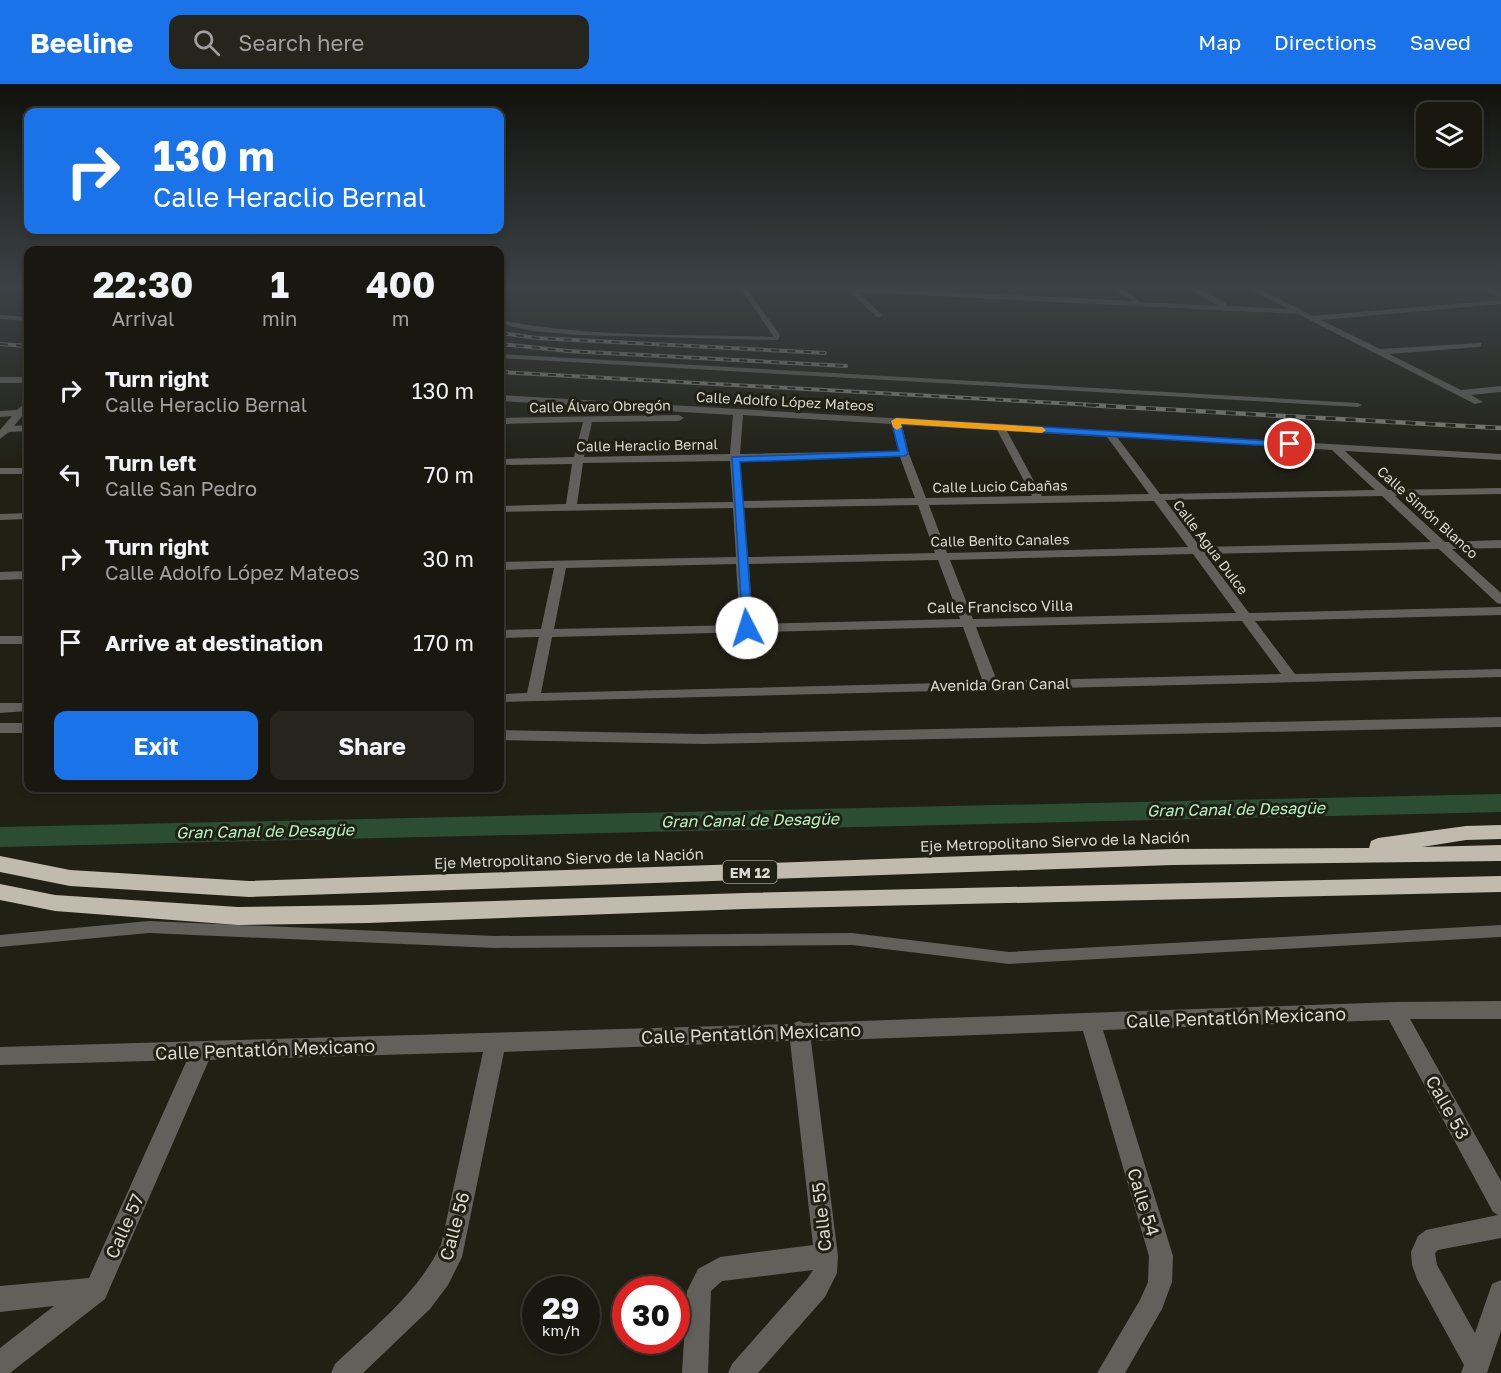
<!DOCTYPE html>
<html lang="en">
<head>
<meta charset="utf-8">
<style>
	body { margin:0; font-family:"Golos Text",sans-serif; background:#25251e; color:#f1f3f6; height:100vh; display:flex; flex-direction:column; font-size:22px; white-space:nowrap }
	* { box-sizing:border-box; margin:0 }
	p { font-size:20px; color:#9fa09f }
	.icon { flex:none; width:33px; height:33px; fill:none; stroke:currentColor; stroke-width:2; stroke-linecap:round; stroke-linejoin:round }
	.map { position:relative; flex:1; overflow:hidden }
	.drawer { position:absolute; left:24px; top:162px; width:480px; height:546px; display:flex; flex-direction:column; background:#181810; border-radius:12px; box-shadow:0 3px 9px #0003,0 0 0 2px #363730 }
	.drawer>* { flex:none }
	.banner { position:absolute; left:24px; top:24px; width:480px; height:126px; border-radius:12px; box-shadow:0 3px 9px #0003,0 0 0 2px #363730; background:#1a73e8; color:#fff; overflow:hidden }
	.fabs { position:absolute; left:1416px; top:18px; display:grid; gap:12px }
	.fabs a { display:grid; place-items:center; width:66px; height:66px; border-radius:12px; background:#181810; box-shadow:0 3px 9px #0003,0 0 0 2px #363730; font-size:30px }
	.speed { position:absolute; left:522px; top:1192px; display:flex; gap:12px; font-size:30px; font-weight:700; text-align:center }
	.speed>* { display:grid; place-content:center; width:78px; height:78px; border-radius:50%; background:#181810; box-shadow:0 3px 9px #0003,0 0 0 2px #363730; line-height:1 }
	.speed small { font-size:15px; font-weight:400 }
	.speed .limit { border:9px solid #d22; background:#fff; color:#111 }
	.pin { position:absolute; display:grid; place-items:center; width:51px; height:51px; color:#fff; margin:-26px; border:3px solid #fff; border-radius:50%; box-shadow:0 2px 6px #0007 }
	.me { position:absolute; width:66px; margin:-33px; rotate:355deg; stroke-linejoin:round; filter:drop-shadow(0 0 4px #0008) }
	.turn { display:flex; align-items:center; gap:21px; height:126px; padding:0 30px; font-size:27px }
	.turn .icon { width:78px; height:78px; stroke-width:2.5 }
	.turn b { display:block; font-size:42px; line-height:51px }
	.eta { display:flex; justify-content:space-evenly; align-items:center; height:102px; text-align:center }
	.eta b { font-size:36px; font-weight:700; line-height:42px }
	.cta { display:flex; gap:12px; margin-top:auto; padding:12px 30px }
	.cta a { flex:1; height:69px; border-radius:12px; background:#1a73e8; color:#fff; font-size:24px; font-weight:700; line-height:69px; text-align:center }
	.cta a+a { background:#25251e; color:#f1f3f6 }
	ul { padding:0; list-style:none }
	li { display:flex; align-items:center; gap:18px; height:84px; padding:0 30px }
	li div { flex:1 }
	li b { display:block; font-size:22px }
	li em { font-style:normal }
	header { display:flex; align-items:center; gap:36px; box-sizing:border-box; height:84px; padding:0 30px; background:#1a73e8; color:#fff }
	header strong { font-size:28px }
	nav { display:flex; gap:33px; margin-inline-start:auto; font-size:21px }
	.search { width:420px; height:54px; background:#25251e; display:flex; align-items:center; gap:15px; box-sizing:border-box; padding:0 21px; border-radius:12px; color:#9fa09f; font-size:22px }
	.map>svg:first-child { display:block }
	.lines { fill:none; stroke-linecap:round; stroke-linejoin:round }
	.canal { fill:#2b4e33; fill-rule:evenodd }
	.service { fill:#62605b; fill-rule:evenodd }
	.minor { fill:#62605b; fill-rule:evenodd }
	.motorway { fill:#c1bbae; fill-rule:evenodd }
	.rail-far1-casing { stroke:#828279; stroke-width:4 }
	.rail-casing { stroke:#828279; stroke-width:4.5 }
	.rail-far1 { stroke:#202015; stroke-width:2; stroke-dasharray:8; stroke-linecap:butt }
	.rail { stroke:#202015; stroke-width:3; stroke-dasharray:10; stroke-linecap:butt }
	.route { fill:#1a73e8; stroke:#114b97; stroke-width:1.5 }
	.slow { fill:#f59e0b }
	.labels { text-anchor:middle; dominant-baseline:central; stroke-width:6; stroke-linejoin:round; paint-order:stroke }
	.far-street-label { font-size:14px; fill:#d9d9d2; stroke:#202015 }
	.shield { fill:#202015; stroke:#a2a299; stroke-width:1.5 }
	.shield-label { font-size:14px; font-weight:bold; fill:#d9d9d2 }
	.street-label { font-size:15px; fill:#d9d9d2; stroke:#202015 }
	.water-label { font-size:16px; font-style:italic; fill:#b7f5c3; stroke:#202015 }
	.near-street-label { font-size:18px; fill:#d9d9d2; stroke:#202015 }
</style>
</head>
<body>
<header>
<strong>Beeline</strong>
<div class="search"><svg class="icon" aria-label="search" viewBox="0 0 24 24"><circle cx="10" cy="10" r="6"/><path d="M15 15l6 6"/></svg>Search here</div>
<nav><a>Map</a><a>Directions</a><a>Saved</a></nav>
</header>
<div class="map">
<svg width="1501" height="1289" viewBox="0 0 1501 1289">
	<rect width="100%" height="100%" fill="#202015"/>
	<g class="lines">
		<path class="canal" d="M1501,710v18l-1501,35v-20z"/>
		<path class="service" d="M671,201h18l-16,3z
			M738,201h6l36,50 -2,5 -200,-5 -44,-4 -34,-7v-4c88,18 184,14 274,17z
			M1470,201h9l22,8v4z
			M500,270l858,49 4,2 -4,2 -858,-49z
			M149,837l346,15 357,-3 157,19 492,-27v12l-492,27 -157,-19 -357,3 -346,-15 -149,14v-12z"/>
		<path class="minor" d="M809,201h42l2,2 280,14 -26,-16h9l25,17 78,4 -37,-21h9l35,18v3l62,3 -46,-24h10l61,31 188,-16v4l-180,16 59,29 101,-6v4h-3l-89,7 72,36 40,-4v6l-30,3 12,7 -8,2 -177,-90 -440,-22 23,22 1,2 -4,2 -29,-27 -39,-2 -4,-2z
			M0,231l28,2v4l-28,-2z
			M0,293h28v6h-28z
			M500,311l1001,59v6l-156,-9 43,39 113,-2v6l-106,2 50,46 56,-2v8l-49,1 49,44v11l-4,-1 -58,-54 -234,5 44,59 252,-6v8l-246,6 40,53 206,-5v8l-1001,25v-8l27,-1 12,-56 -39,1v-8l41,-1 13,-61 -54,2v-8l236,-5 -3,-49 -233,4v-6l66,-2 6,-40 -72,1v-6l74,-2 9,-35 -83,2v-6l179,-3 5,3 -5,3 -87,1 -8,35 146,-3 3,-39 -233,-14zM743,331l149,9 6,27 -158,3zM902,341l95,5 35,66 -106,2 -17,-44zM1007,347l100,6 42,57 -107,2zM1117,353l215,13 43,40 -215,4zM900,373l15,41 -172,3 -3,-41zM730,377l3,41 -156,2 6,-41zM1382,412l49,46 -231,5 -35,-47zM1154,417l34,46 -241,6 -18,-48zM918,421l17,48 -187,4 -4,-49zM1193,470l43,59 -263,6 -23,-59zM938,476l22,59 -207,5 -4,-60zM736,480l4,61 -186,4 12,-61zM1242,537l39,53 -284,7 -21,-54zM963,543l20,55 -442,11 11,-56z
			M28,317v8l-14,17 14,-1v6l-19,1 -9,7v-9l12,-14 -12,1v-6l17,-1z
			M0,384h28v6h-28z
			M28,429v6l-28,1v-6z
			M28,487v8l-28,1v-8z
			M0,552h28v8h-28z
			M0,619h28v8l-28,2z
			M1501,633v10l-799,17 -202,-4v-10l202,4z
			M0,639h28v10h-28z
			M1501,917v18h-91l91,162v57l-63,12 -3,3 2,12 38,68 17,-49 9,-4v51l-14,42h-26l3,-8 -47,-86 -5,-14 -1,-13 7,-16 8,-6 72,-15 -5,-3 -104,-192 -286,10 70,226 -1,26 -10,27 -37,64h-28l43,-73 8,-18 1,-26 -66,-225 -272,10 27,215 -1,17 -12,24 -67,76h-30l4,-9 75,-85 6,-9 -91,11 -11,10 -3,82h-26l5,-82 11,-22 22,-12 93,-12 -23,-204 -286,11 -42,205 -14,28 -18,24 -67,64h-32l4,-9c39,-37 82,-70 106,-119l42,-193 -274,8 -104,239 -95,74h-10v-25l54,-42 -54,6v-26l89,-8 98,-218 -187,5v-18l792,-23 7,-3 5,2 591,-21z"/>
		<path class="motorway" d="M1501,741v14l-35,1 -44,7 79,-2v16l-329,4 -923,32 -179,-11 -70,-14v-16l70,14 179,11 923,-32 197,-1 2,-7 7,-3 88,-12z
			M1501,792v16l-756,17 -377,14 -130,2 -183,-14 -55,-11v-16l55,11 183,12 130,-2 377,-12z"/>
		<g class="rail-far1-casing">
			<path id="rail-far1" d="M500,249l37,5 288,15
				M0,260l28,2
				M500,260l68,7 278,15
				M500,288l612,34"/>
		</g>
		<g class="rail-casing">
			<path id="rail" d="M1086,321l415,23"/>
		</g>
		<use href="#rail-far1" class="rail-far1"/>
		<use href="#rail" class="rail"/>
	</g>
	<linearGradient id="sky" x2="0" y2="1"><stop stop-color="#12120c"/><stop offset="0.53" stop-color="#3c4246"/><stop offset="1" stop-color="#3c4246" stop-opacity="0"/></linearGradient>
	<rect width="1501" height="382" fill="url(#sky)"/>
	<path class="route" d="M896,334l394,24 4,2 -4,3 -389,-23 7,30 -4,2 -164,6 13,166 -6,4 -4,-1 -11,-174 167,-6 -8,-30z"/>
	<path class="slow" d="M896,334l146,9 4,3 -4,3 -141,-9 1,3 -5,3 -4,-3 -2,-6z"/>
	<g class="labels">
		<g class="far-street-label">
			<text transform="translate(785 317) rotate(3)">Calle Adolfo López Mateos</text>
			<text transform="translate(600 322) rotate(-1)">Calle Álvaro Obregón</text>
			<text transform="translate(647 361) rotate(-1)">Calle Heraclio Bernal</text>
			<text transform="translate(1000 402) rotate(-1)">Calle Lucio Cabañas</text>
			<text transform="translate(1428 428) rotate(42)">Calle Simón Blanco</text>
			<text transform="translate(1000 456) rotate(-1)">Calle Benito Canales</text>
			<text transform="translate(1211 463) rotate(53)">Calle Agua Dulce</text>
		</g>
		<rect class="shield" x="723" y="777" width="54" height="22" rx="4.5"/>
		<g class="shield-label">
			<text x="750" y="788">EM 12</text>
		</g>
		<g class="street-label">
			<text transform="translate(1000 522) rotate(-1)">Calle Francisco Villa</text>
			<text transform="translate(1000 600) rotate(-1)">Avenida Gran Canal</text>
			<text transform="translate(1055 757) rotate(-2)">Eje Metropolitano Siervo de la Nación</text>
			<text transform="translate(569 774) rotate(-2)">Eje Metropolitano Siervo de la Nación</text>
		</g>
		<g class="water-label">
			<text transform="translate(1236 725) rotate(-1)">Gran Canal de Desagüe</text>
			<text transform="translate(750 736) rotate(-1)">Gran Canal de Desagüe</text>
			<text transform="translate(265 747) rotate(-1)">Gran Canal de Desagüe</text>
		</g>
		<g class="near-street-label">
			<text transform="translate(1236 933) rotate(-2)">Calle Pentatlón Mexicano</text>
			<text transform="translate(751 949) rotate(-2)">Calle Pentatlón Mexicano</text>
			<text transform="translate(265 965) rotate(-2)">Calle Pentatlón Mexicano</text>
			<text transform="translate(1448 1023) rotate(61)">Calle 53</text>
			<text transform="translate(1144 1118) rotate(73)">Calle 54</text>
			<text transform="translate(821 1133) rotate(-96)">Calle 55</text>
			<text transform="translate(124 1142) rotate(-66)">Calle 57</text>
			<text transform="translate(454 1142) rotate(-75)">Calle 56</text>
		</g>
	</g>
</svg>
<div class="fabs">
<a><svg class="icon" aria-label="layers" viewBox="0 0 24 24"><path d="M12 4l9 5-9 5-9-5zM3 14l9 5 9-5"/></svg></a>
</div>
<div class="speed"><div>29<small>km/h</small></div><div class="limit">30</div></div>
<div class="pin" style="left:1290px;top:360px;background:#d93025"><svg class="icon" aria-label="arrive" viewBox="0 0 24 24"><path d="M6 21V4h12l-3 4 3 4H6"/></svg></div>
<svg class="me" style="left:747px;top:544px" viewBox="-20 -20 40 40"><circle r="19" fill="#fff"/><path d="M0-13L10 11 0 6-10 11z" fill="#1a73e8"/></svg>
<div class="banner">
<div class="turn"><svg class="icon" aria-label="right" viewBox="0 0 24 24"><path d="M7 20v-9h11M14 6l5 5-5 5"/></svg><div><b>130 m</b>Calle Heraclio Bernal</div></div>
</div>
<section class="drawer">
<div class="eta">
<div><b>22:30</b><p>Arrival</p></div>
<div><b>1</b><p>min</p></div>
<div><b>400</b><p>m</p></div>
</div>
<ul>
<li><svg class="icon" aria-label="right" viewBox="0 0 24 24"><path d="M7 20v-9h11M14 6l5 5-5 5"/></svg><div><b>Turn right</b><p>Calle Heraclio Bernal</p></div><em>130 m</em></li>
<li><svg class="icon" aria-label="left" viewBox="0 0 24 24"><path d="M17 20v-9H6M10 6l-5 5 5 5"/></svg><div><b>Turn left</b><p>Calle San Pedro</p></div><em>70 m</em></li>
<li><svg class="icon" aria-label="right" viewBox="0 0 24 24"><path d="M7 20v-9h11M14 6l5 5-5 5"/></svg><div><b>Turn right</b><p>Calle Adolfo López Mateos</p></div><em>30 m</em></li>
<li><svg class="icon" aria-label="arrive" viewBox="0 0 24 24"><path d="M6 21V4h12l-3 4 3 4H6"/></svg><div><b>Arrive at destination</b></div><em>170 m</em></li>
</ul>
<div class="cta"><a>Exit</a><a>Share</a></div>
</section>
</div>
</body>
</html>
